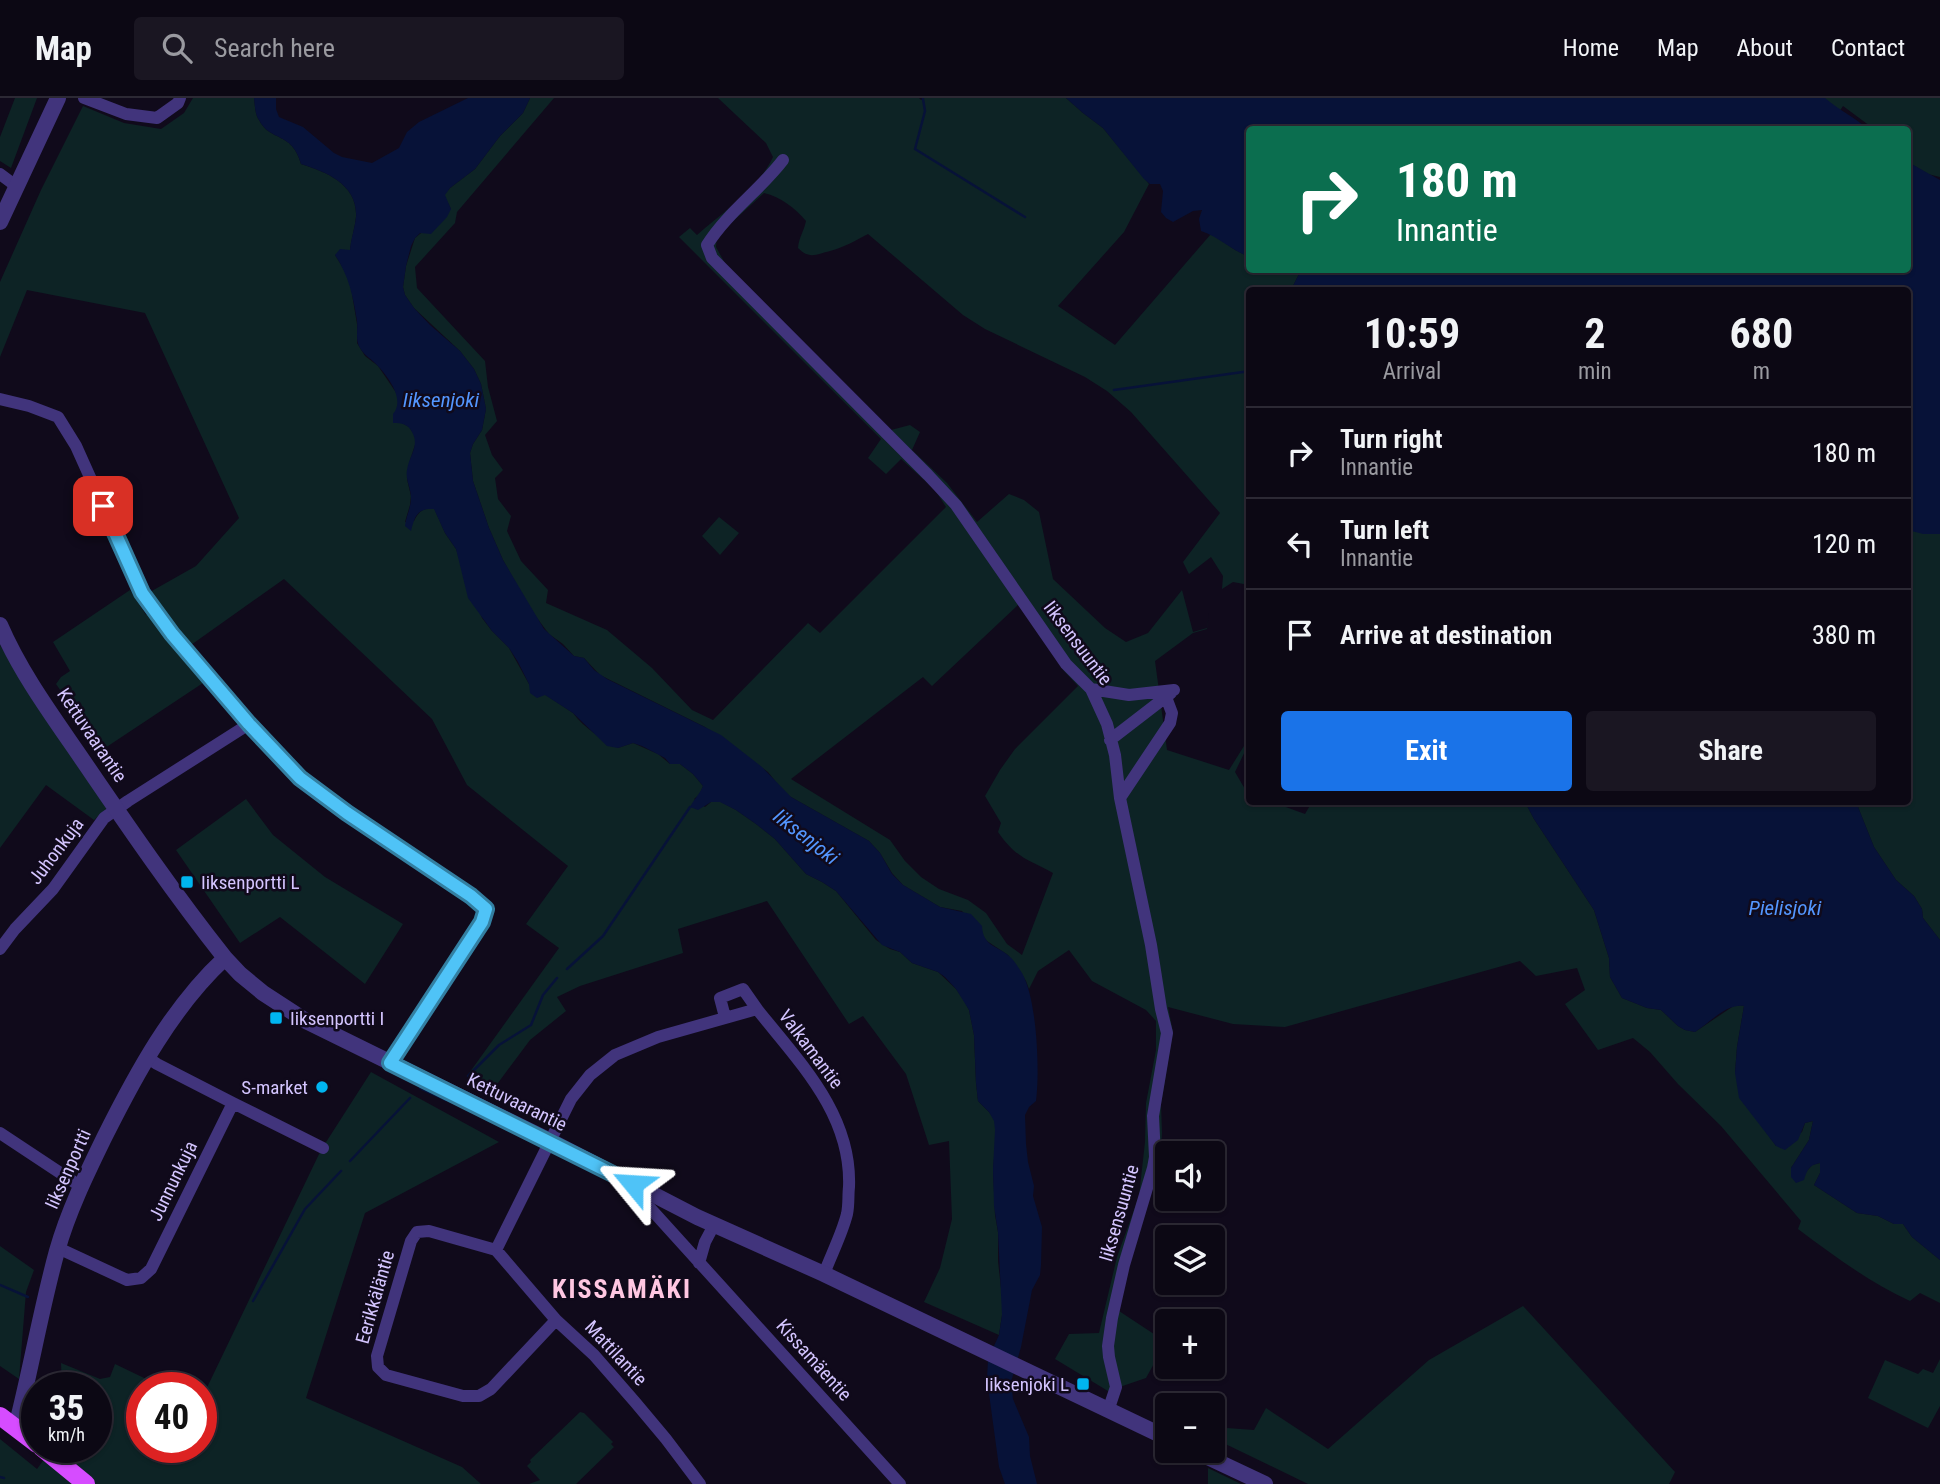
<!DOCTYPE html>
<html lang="en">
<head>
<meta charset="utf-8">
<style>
	body { margin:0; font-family:"Roboto Condensed",sans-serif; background:#1a1622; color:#f1f3f6; height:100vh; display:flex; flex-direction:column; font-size:26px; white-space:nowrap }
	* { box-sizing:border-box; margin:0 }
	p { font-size:23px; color:#9a9aa0 }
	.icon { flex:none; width:38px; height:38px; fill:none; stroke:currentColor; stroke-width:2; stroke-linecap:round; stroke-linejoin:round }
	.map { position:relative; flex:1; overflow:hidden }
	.details { position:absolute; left:1246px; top:189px; width:665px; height:518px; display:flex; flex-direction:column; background:#0c0814; border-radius:7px; box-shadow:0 2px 5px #0004,0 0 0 2px #2c2934 }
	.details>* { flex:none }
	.hud { position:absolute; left:1246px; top:28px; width:665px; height:147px; border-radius:7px; box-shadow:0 2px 5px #0004,0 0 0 2px #2c2934; background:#0b6e4f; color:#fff; overflow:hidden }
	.controls { position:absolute; left:1155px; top:1043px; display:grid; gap:14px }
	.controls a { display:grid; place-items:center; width:70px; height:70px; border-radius:7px; background:#0c0814; box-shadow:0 2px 5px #0004,0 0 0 2px #2c2934; font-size:35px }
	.speed { position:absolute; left:21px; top:1274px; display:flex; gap:14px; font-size:35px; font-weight:700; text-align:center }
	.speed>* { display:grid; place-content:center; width:91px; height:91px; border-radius:50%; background:#0c0814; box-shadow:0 2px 5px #0004,0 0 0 2px #2c2934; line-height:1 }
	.speed small { font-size:18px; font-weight:400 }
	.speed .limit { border:10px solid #d22; background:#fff; color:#111 }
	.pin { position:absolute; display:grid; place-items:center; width:60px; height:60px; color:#fff; margin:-30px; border-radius:14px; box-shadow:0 4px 10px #0006 }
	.me { position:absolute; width:77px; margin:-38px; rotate:297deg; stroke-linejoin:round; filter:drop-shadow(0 0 5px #0008) }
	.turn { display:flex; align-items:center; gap:24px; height:147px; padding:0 35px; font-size:32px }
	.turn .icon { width:91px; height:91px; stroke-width:2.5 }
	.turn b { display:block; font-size:49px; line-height:60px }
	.eta { display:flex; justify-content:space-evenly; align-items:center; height:119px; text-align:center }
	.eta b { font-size:42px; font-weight:700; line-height:49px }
	.cta { display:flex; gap:14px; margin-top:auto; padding:14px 35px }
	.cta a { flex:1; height:80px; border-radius:7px; background:#1a73e8; color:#fff; font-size:28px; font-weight:700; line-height:80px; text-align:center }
	.cta a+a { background:#1a1622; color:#f1f3f6 }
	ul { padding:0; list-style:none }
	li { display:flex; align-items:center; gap:21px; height:91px; padding:0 35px; border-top:2px solid #2c2934 }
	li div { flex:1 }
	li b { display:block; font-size:26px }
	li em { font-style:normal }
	header { display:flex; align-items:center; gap:42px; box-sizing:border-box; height:98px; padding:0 35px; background:#0c0814; border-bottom:2px solid #2c2934 }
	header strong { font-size:33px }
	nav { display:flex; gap:38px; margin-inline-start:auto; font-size:24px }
	.search { width:490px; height:63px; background:#1a1622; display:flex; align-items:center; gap:18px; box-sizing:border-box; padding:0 24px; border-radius:7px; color:#9a9aa0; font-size:26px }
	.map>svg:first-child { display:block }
	.green { fill:#0d2325; fill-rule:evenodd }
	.water { fill:#071238 }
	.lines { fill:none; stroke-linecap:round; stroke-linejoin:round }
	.stream { stroke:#071238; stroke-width:2.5 }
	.minor { stroke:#41347c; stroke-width:12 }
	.tertiary { stroke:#41347c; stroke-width:16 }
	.primary { stroke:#d64cff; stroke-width:18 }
	.route-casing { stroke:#337fa1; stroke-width:18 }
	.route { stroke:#4fc3f7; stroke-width:12 }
	.poi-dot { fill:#00b5f0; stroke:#100a1b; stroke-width:2.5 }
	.labels { text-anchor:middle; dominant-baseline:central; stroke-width:5; stroke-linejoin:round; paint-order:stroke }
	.street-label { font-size:19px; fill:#d4c5ff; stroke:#100a1b }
	.poi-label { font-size:19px; fill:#d4c5ff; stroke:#100a1b; text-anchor:start }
	.water-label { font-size:21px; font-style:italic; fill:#5396ff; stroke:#100a1b }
	.district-label { font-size:26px; font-weight:bold; letter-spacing:2px; fill:#ffc7e2; stroke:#100a1b }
</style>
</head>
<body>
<header>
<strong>Map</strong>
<div class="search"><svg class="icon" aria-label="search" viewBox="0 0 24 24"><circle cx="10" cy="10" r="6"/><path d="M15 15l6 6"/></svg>Search here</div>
<nav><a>Home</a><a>Map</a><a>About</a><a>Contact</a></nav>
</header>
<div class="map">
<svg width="1940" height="1386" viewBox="0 0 1940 1386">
	<rect width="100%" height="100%" fill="#100a1b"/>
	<path class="green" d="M15,0h22l-26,70 -11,-7v-24z
		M193,0h61c1,7 1,16 5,22 11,22 33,11 42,44 26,8 57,21 55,53 -1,11 -5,22 -6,33l-15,5 8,13 7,14 7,42v19l8,13 13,10 17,25 4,7 -1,10 4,15 7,4 5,7 2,8 -6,18 -3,19 4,17 -1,9 -5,17 9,-1c5,-10 9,-13 20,-13l11,25 11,16 26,69 10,13 17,17 20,36 44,29c11,15 28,25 45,35l15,-5 25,11 12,10h10l13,10 10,12 -3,8 -6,5 11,8 6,-5h10l15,8 20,14 19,15 31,35 16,8 14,9 40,49 14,9 10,3 12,11 26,9 18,17 9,13 4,8 5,25 2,48 2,18 11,11 6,9v27l-2,21 2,46 3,17v29l4,36v18l-3,20 -75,-33 16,-34 12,-49 -3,-78 -20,4 -23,-71 -43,-58 -14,8 -82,-123 -89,28 5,24 -103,33 -23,11 9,14 -36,29 -35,47 -28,-11 92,-128 -33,-24 42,-58 -101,-81 -35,-66 -148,-140 -93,66 -41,-53 46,-26 43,-48 -94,-205 -118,-23 -27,67v-75l41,-92 42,-84 41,17 37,6 23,-16z
		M530,0h24l-97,114 -2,11 -40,44 2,21 68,73 3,26 9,34 -12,14 7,20 11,15 -8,8 3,21 13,17 -4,15 14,30 27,29 -2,13 61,27 45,38 40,42 21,10 95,-97 12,10 126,-126 -11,-17 -34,-31 -15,15 -18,-16 13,-19 -202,-202 11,-9 7,7c26,-23 61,-46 76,-78l-7,-14 -48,-45h201l2,2 3,-2h142l17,15 20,15 46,56 -25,48 -66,74 57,39 96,-111c14,7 23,18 38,22l1,14h51l-10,20h-41l-1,295 -16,-3 -11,7 -13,23 -2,17 -14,4 -38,28 12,89 62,20 20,-32v5l-14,29 14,24 1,6h22l33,12 7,-12h213l9,17 60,91 15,48 1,19 12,21 25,10 14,2 17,16 7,4 10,2 40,-27 9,1 -7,41 -2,26 31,59 10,14 26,-14 3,-9 8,-2 -4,19 -18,28 16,3 5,-6 8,-2v10l-6,12 43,28 21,3 16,8h9l9,13 28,23v43l-20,-10 -10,8c-41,-19 -76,-45 -112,-72l3,-8 -80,-95 -43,-42 -28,-32 -17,-14 -35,12 -33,-46 20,-14 -8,-22 -41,8 -16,-15 -235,66 -52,-3 -65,-17 5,25 -12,72 1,29 -2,30 -31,98 -10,50 47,31 -20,36 -38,13 -53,-32 14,-25 30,-1 18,-76 22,-61 6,-54 1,-39 10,-53v-29l-10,-11 -54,-29 -23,-31 -31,21 -9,18 -3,-8 -18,-26 -21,-14 -25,-30 -22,-4 -37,-22 -11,-12 -12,-20 -11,-12 -78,-44 -7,-5 -16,-20 -63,-45 -105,-52 -16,-17 -10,-2 -11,-12 -14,-10 -18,-24 -28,-50 -14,-32 -16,-47 -3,-28 3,-9 9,-14 4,-21 -5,-25 -7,-15 -14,-18 -46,-43 -9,-13 -2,-8 3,-21 9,-28 36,-29 -7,-14 6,-7 25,-19 25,-33 23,-23zM764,95c17,4 31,15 42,28 -2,10 -7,16 -8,27 12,12 19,6 32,3 14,-4 25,-10 38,-17l95,81 22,14 100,48 22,14 24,21 89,101 -37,49 6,12 22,-17 12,19 -1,13 -13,23 -2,16 -14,4 -11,-42 -34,43 -22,9 -21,-14 -52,-49 -14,-67 -15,-12 -15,-6 -32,28 -30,-39 -35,-33 8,-18 -10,-7 -19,5 -164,-163 -11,-20 1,-11zM1019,506l45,67 14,15 -63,63 -15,21 -15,26 16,27 -3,9c18,26 29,27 55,41l-31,82 -15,-11 -21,-31 -18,-13 -29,-11 -18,-12 -16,-16 -15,-21 -99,-61 132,-102 9,9z
		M1821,0h119v79l-12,-3 -20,-12v-32l-39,-1 1,-3 -27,-20 -4,6z
		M719,419l20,16 -19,22 -18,-19z
		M1908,432l32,4v406l-17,-22 -1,-9 -8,-13 -18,-16 -22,-33 -18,-45h52z
		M130,492l16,25 5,-3 55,69 -104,69 -46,-66 5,-7 9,-6 -17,-29z
		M0,547l82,128 26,34 -14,13 -48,-35 -46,63z
		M246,701l27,36 52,42 78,47 -38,60 -85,-67 -40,26 -64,-93z
		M371,974l128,70 -134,71 -59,185 156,69 19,17h-481v-45l37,30 16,-22h43v-59h-34l-1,-25 39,16 10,-2 5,-13 50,24h-23v59h59v-47l120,-250z
		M0,1148l34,24 -8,22 -7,87 -19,-13z
		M1523,1208l152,166 -6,12h-361l-95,-46v-11l41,3 12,-22 62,41 101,-89z
		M1940,1261v47l-12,22 -60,-30 17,-38 33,14 5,-5 10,4z
		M580,1314l4,1 29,29 -2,2 3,3 -38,37h-47l11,-4 -13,-14 4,-4 -1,-2z
		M1208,1370l33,16h-33z"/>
	<path class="water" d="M254,0h22v11l3,8 24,10 31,26 8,4 30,6 27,-15 8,-16 12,-10 49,-24h62l-7,15 -23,23 -25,33 -25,19 -5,7 6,14 -4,8 -16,17 -11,-1 -5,5 -4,8 -5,20 -3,21 2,8 9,13 16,17 30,26 14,18 7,15 5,25 -4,21 -9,14 -3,9 3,28 16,47 14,32 41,69 30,27 10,2 10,12 13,9 114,56 41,32 29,30 78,44 11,12 12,21 11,11 37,22 31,7 11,12c1,20 14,19 27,30 5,4 9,11 13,17 15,26 18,98 14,128l-7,6 -4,8 1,29 2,18 6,24 -1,10 9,31 -1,38 -1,10 -8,15 -11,57 -10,35 2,17 16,38 1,19 7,28h-32l-6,-17 -12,-88 1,-20 11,-24 3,-20 -4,-83 -4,-26 -1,-37 2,-39 -1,-9 -5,-9 -11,-11 -2,-18 -2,-48 -5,-25 -13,-21 -11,-12 -7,-5 -26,-9 -12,-11 -18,-7 -46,-54 -14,-9 -16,-8 -31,-35 -19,-15 -20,-14 -16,-8h-9l-13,8 -8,-3c4,-8 10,-13 13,-21l-10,-12 -13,-10h-10l-5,-6 -23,-12 -9,-3 -15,5 -11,-2 -34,-33 -28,-18 -8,3 -7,-5 -1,-9 -11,-22 -9,-14 -17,-17 -24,-33 -12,-49 -11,-16 -11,-24c-17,-1 -19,7 -23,22l-6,-5c1,-10 6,-18 6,-28 0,-10 -6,-19 -4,-28 2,-14 13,-24 5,-38 -4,-8 -10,-9 -19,-9v-9c13,-15 -6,-39 -18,-51 -5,-5 -11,-8 -15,-15 -5,-8 -2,-18 -3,-27 -4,-25 -8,-45 -22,-66l5,-6 10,1c1,-12 5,-22 6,-33 2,-32 -29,-45 -55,-53 -9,-33 -31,-22 -42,-44 -4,-6 -4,-14 -5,-22z
		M1066,0h759c14,12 29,19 43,31l-618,1 -2,126c-17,-6 -29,-19 -47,-25l-2,-12 3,-9 -9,1 -20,11 -7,-4 -5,-6 2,-21 -3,-7h-10l-6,-5 -41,-51 -20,-15z
		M1908,64l32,18v354h-17l-15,-4v-240h-599l-1,-2 -17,2 10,-20h607z
		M1525,704h331l18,45 22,33 18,16 8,13 1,9 17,22v320l-28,-23 -9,-13h-9l-16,-8 -21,-3 -43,-28 6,-12v-10c-11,2 -13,7 -16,17l-8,3 -5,-6v-9l18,-28 4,-19 -8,2 -7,17 -13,10 -9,-4 -37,-48 -4,-25 2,-26 7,-41c-19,-2 -33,16 -49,26l-10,-2 -7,-4 -17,-16 -14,-2 -25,-10 -12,-21 -1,-19 -15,-48 -60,-91z"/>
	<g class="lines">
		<path class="stream" d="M923,1l2,12 -10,38 110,68
			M1114,292l136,-19
			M567,871l36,-33 87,-129
			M468,978l31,-31 32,-20 12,-30 14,-17
			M420,990l26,12
			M350,1063l60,-63
			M0,1187l28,12
			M253,1203l52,-92 36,-38
			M0,1379l4,1"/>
		<path class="minor" d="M84,0l42,16 31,4 21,-15 2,-5
			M783,62c-23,30 -56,53 -76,85l5,13 216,217 28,30 110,159 25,25 16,35 8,31 5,43 31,147 10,64 6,24 -14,83 2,41 -2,11 -29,97 -12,53 -4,28 1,11 7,30 -8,24
			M0,76l16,12
			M0,301l29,7 29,11 18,29 66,147 30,41 77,90 51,53 47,36 124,83 15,13 -4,13 -92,141
			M1091,591l38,6 45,-5
			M1110,642l61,-47
			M1120,700l50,-75 2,-10 -6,-16
			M0,851l15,-20 38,-40 51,-71 24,-17 121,-77
			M725,919l-5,-19 23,-9 14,20
			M233,1005l90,45
			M0,1035l80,53
			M650,1110l250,276
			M58,1150l69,32 14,-2 10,-9 82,-166 -76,-39 -9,-6
			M496,1152l-67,-19 -12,1 -6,9 -34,115 1,11 8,8 77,21h16l12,-7 65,-69
			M699,1165l6,-21 9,-17
			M700,1386l-34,-45 -31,-37 -41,-47 -38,-35 -60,-70 75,-151 19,-24 25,-20 43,-18 99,-28c42,53 95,105 92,178 -1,8 0,18 -2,27 -5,20 -16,41 -23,60"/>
		<path class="tertiary" d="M0,124l58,-124
			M0,527c21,49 54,93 84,137 45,66 91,133 141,196l15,16 23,19 43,28 244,120 147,76 127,57 343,164
			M16,1329c15,-58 25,-118 41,-176 11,-39 29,-76 47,-113 32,-64 68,-131 121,-180
			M1195,1353l70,33"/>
		<path class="primary" d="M0,1318l37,28
			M41,1349l45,37"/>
	</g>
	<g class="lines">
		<g class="route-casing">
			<path id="route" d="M103,408l39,87 30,41 77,90 51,54 47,35 124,83 15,13 -4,13 -92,141 243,121"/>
		</g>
		<use href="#route" class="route"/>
	</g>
	<g class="poi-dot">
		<rect x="180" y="777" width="14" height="14" rx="3.5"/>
		<rect x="269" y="913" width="14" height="14" rx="3.5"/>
		<circle cx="322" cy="989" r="7"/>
		<rect x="1076" y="1279" width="14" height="14" rx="3.5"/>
	</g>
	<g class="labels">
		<g class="street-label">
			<text transform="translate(1078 545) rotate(53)">Iiksensuuntie</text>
			<text transform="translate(92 637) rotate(56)">Kettuvaarantie</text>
			<text transform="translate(56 753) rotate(-53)">Juhonkuja</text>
			<text transform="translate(811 951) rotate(53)">Valkamantie</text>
			<text transform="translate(517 1004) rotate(26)">Kettuvaarantie</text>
			<text transform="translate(68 1071) rotate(-66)">Iiksenportti</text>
			<text transform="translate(173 1083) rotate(-64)">Junnunkuja</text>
			<text transform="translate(1119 1115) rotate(-74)">Iiksensuuntie</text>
			<text transform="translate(375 1199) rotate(-74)">Eerikkäläntie</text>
			<text transform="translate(616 1255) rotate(47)">Mattilantie</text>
			<text transform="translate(814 1262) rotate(48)">Kissamäentie</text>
		</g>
		<g class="poi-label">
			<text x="201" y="784">Iiksenportti L</text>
			<text x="290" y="920">Iiksenportti I</text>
			<text x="308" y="989" text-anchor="end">S-market</text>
			<text x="1069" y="1286" text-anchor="end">Iiksenjoki L</text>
		</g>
		<g class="water-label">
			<text x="441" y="302">Iiksenjoki</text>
			<text transform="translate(806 739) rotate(38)">Iiksenjoki</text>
			<text x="1785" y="810">Pielisjoki</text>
		</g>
		<g class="district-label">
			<text x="622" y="1191">KISSAMÄKI</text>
		</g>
	</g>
</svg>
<div class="controls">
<a><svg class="icon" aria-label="sound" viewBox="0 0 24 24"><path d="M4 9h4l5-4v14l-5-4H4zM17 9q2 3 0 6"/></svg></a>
<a><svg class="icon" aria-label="layers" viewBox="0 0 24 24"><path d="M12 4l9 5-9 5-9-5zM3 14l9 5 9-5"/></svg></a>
<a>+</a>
<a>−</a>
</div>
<div class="speed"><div>35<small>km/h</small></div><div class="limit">40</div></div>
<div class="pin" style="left:103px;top:408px;background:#d93025"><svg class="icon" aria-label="arrive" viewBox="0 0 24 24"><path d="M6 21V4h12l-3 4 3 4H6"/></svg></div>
<svg class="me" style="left:633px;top:1086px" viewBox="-20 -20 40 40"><path d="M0-17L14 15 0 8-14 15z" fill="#4fc3f7" stroke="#fff" stroke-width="4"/></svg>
<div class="hud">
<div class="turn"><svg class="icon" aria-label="right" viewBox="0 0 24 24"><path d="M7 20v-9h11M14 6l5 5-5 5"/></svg><div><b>180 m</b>Innantie</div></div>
</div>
<section class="details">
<div class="eta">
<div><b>10:59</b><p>Arrival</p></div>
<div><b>2</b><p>min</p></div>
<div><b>680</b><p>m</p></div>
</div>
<ul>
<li><svg class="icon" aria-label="right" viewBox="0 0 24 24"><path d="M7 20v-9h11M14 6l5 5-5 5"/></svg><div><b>Turn right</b><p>Innantie</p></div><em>180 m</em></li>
<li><svg class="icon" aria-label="left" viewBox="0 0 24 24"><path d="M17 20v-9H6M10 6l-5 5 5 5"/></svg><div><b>Turn left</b><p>Innantie</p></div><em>120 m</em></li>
<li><svg class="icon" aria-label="arrive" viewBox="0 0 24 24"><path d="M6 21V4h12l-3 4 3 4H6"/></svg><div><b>Arrive at destination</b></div><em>380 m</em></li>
</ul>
<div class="cta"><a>Exit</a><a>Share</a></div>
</section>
</div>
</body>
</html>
